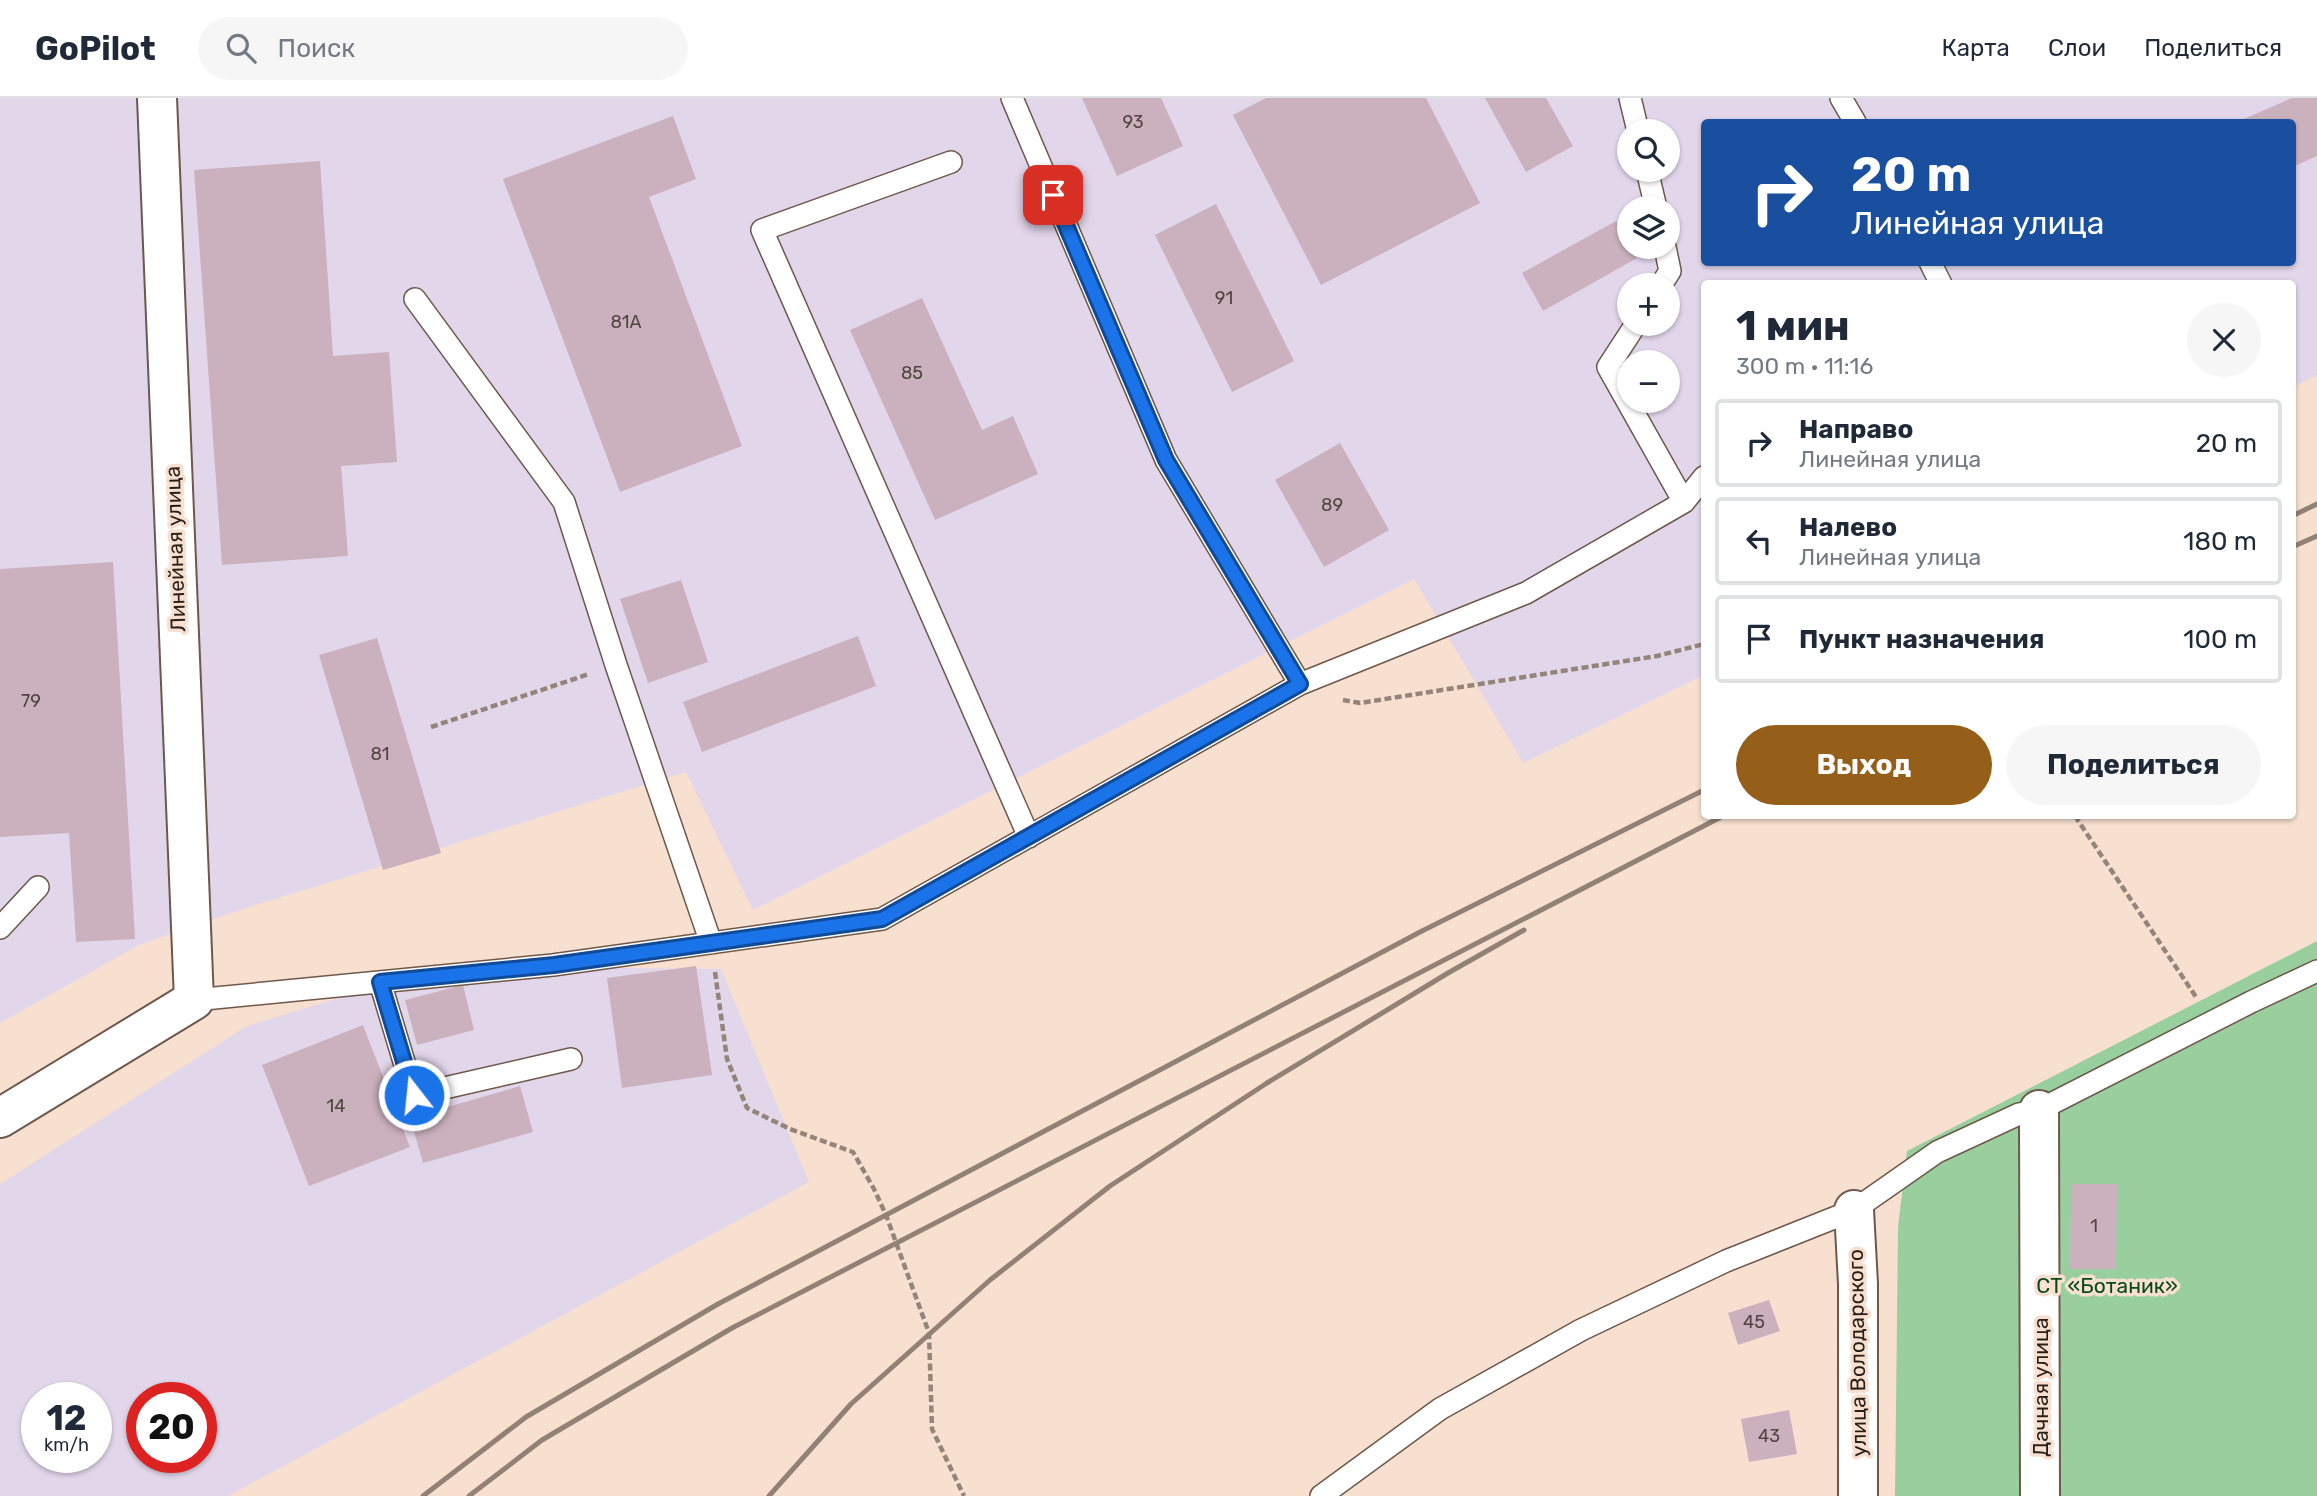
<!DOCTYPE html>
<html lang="ru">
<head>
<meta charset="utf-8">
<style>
	body { margin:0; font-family:Rubik,sans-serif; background:#f6f6f7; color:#1f2937; height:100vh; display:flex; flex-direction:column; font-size:26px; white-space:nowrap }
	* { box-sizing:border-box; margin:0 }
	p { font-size:23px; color:#747a83 }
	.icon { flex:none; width:38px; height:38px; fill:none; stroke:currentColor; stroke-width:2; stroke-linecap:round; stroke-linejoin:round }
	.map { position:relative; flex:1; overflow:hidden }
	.side { position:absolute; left:1701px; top:182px; width:595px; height:539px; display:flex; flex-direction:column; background:#fff; border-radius:7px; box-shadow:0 2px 5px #0004 }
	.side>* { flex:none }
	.hud { position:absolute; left:1701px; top:21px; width:595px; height:147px; border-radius:7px; box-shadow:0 2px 5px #0004; background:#1a4fa0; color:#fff; overflow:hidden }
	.buttons { position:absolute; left:1617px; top:21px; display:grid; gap:14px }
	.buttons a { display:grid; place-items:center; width:63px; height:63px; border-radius:50%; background:#fff; box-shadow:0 2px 5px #0004; font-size:35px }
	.speed { position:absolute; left:21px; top:1284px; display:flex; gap:14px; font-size:35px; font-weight:700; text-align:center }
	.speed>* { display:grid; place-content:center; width:91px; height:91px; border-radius:50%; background:#fff; box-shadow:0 2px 5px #0004; line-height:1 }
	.speed small { font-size:18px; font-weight:400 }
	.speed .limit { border:10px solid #d22; background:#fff; color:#111 }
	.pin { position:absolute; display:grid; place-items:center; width:60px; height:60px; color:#fff; margin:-30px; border-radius:14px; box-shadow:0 4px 10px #0006 }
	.me { position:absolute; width:77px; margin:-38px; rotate:344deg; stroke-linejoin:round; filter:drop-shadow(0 0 5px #0008) }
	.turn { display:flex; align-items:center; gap:24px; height:147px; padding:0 35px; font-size:32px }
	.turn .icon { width:91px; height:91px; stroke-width:2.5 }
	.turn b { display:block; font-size:49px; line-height:60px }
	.round { display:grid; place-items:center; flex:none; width:74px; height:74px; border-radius:37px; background:#f6f6f7 }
	.headline { display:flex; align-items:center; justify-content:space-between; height:119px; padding:0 35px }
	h1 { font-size:42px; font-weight:700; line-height:52px }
	.button { display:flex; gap:14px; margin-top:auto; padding:14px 35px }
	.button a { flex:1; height:80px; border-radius:42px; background:#965f19; color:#fff; font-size:28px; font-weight:700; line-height:80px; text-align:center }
	.button a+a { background:#f6f6f7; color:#1f2937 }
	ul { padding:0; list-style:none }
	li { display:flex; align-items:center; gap:21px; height:88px; margin:0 14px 10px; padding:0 21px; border:4px solid #e0e1e3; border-radius:7px }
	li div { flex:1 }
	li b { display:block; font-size:26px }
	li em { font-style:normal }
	header { display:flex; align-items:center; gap:42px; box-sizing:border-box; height:98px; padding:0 35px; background:#fff; border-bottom:2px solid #e0e1e3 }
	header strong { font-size:33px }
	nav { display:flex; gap:38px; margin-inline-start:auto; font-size:24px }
	.search { width:490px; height:63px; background:#f6f6f7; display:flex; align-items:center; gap:18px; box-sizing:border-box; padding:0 24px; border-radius:38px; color:#747a83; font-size:26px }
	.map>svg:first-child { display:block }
	.industrial { fill:#e2d6ea; fill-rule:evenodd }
	.green { fill:#99cf9e }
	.building { fill:#cbb1bd }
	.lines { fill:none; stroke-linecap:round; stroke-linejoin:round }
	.service-casing { stroke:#6d584b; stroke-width:24 }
	.minor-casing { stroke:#6d584b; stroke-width:42 }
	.path { stroke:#958479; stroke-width:4.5; stroke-dasharray:7 3.5; stroke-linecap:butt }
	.service { stroke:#fff; stroke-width:21 }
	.minor { stroke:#fff; stroke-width:38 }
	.rail { stroke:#928276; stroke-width:5 }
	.route-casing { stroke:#114b97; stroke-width:18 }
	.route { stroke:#1a73e8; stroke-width:12 }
	.labels { text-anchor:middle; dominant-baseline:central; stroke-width:7; stroke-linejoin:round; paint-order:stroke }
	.number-label { font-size:18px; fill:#514442 }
	.street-label { font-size:21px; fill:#281f19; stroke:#f8e0d0 }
	.park-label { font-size:21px; fill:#07491a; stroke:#f8e0d0 }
</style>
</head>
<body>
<header>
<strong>GoPilot</strong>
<div class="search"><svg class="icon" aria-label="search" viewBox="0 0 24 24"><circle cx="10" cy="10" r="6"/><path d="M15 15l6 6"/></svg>Поиск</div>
<nav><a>Карта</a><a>Слои</a><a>Поделиться</a></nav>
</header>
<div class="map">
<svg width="2317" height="1398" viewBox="0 0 2317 1398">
	<rect width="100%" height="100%" fill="#f8e0d0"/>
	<path class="industrial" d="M0,0h2317v277l-24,12 -1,-103h-588v391l-181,88 -109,-184 -661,331 -67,-138 -440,136 -107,37 -139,78zM1704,24h588v140h-588zM1629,33h39v39h-39zM1629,110h39v39h-39zM1629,187h39v39h-39zM1629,264h39v39h-39z
		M444,868l277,3 88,213 -581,314h-228v-312l247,-158zM37,1300h59v60h-59zM142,1300h59v60h-59z"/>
	<path class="green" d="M2317,843v555h-422l3,-269 9,-76z"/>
	<path class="building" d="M1082,0h79l22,48 -66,30z
		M1266,0h160l54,105 -159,82 -88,-170z
		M1485,0h61l27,48 -47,26z
		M2292,0h25v58l-25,11v-45h-55z
		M673,18l23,63 -47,18 93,249 -122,46 -117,-313z
		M320,63l13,195 56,-4 8,110 -56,4 7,90 -126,9 -28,-395z
		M1216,106l78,157 -62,31 -77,-157z
		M1616,123l21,37 -94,53 -21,-38z
		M922,200l60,132 31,-14 25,58 -103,46 -85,-190z
		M1340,345l49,87 -65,37 -49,-87z
		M113,464l22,377 -59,3 -7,-109 -69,4v-268z
		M681,482l27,82 -60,21 -28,-84z
		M858,538l18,50 -174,66 -19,-50z
		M377,540l64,215 -58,17 -64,-215z
		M696,868l16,109 -90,13 -15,-110z
		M463,887l11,45 -57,15 -12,-45z
		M363,927l47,122 -101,39 -47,-121z
		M520,988l13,46 -110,31 -13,-45z
		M2071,1086h46l-1,85h-46z
		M1769,1202l11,31 -42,14 -10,-32z
		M1789,1312l8,44 -48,8 -8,-43z"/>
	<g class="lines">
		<g class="service-casing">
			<path id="service" d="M1630,0l8,33
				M1841,0l14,24
				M951,64l-189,68 267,607
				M1647,72l9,38
				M1930,164l11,22
				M1661,187l9,-14 -5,-24
				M415,201l149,203 52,163 95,278
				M1684,404l20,-25
				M1300,586l226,-91 158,-91 -76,-135 28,-43
				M0,830l38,-41
				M380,884l34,113 157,-36
				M194,902l359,-35 329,-46 418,-235 -134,-224 -154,-362
				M1321,1398l119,-87 141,-79 145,-69 128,-51 83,-58 82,-38 20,-4 212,-108 66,-31"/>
		</g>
		<g class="minor-casing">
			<path id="minor" d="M2039,1012l1,386
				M0,1020l194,-118 -37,-902
				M1854,1112l4,74v212"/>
		</g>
		<path class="path" d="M1343,602l17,3 297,-47 47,-12
			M431,629l158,-53
			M2075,718l121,181
			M715,874l12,87 20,49 43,21 63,23 21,37 12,26 43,118 3,96 32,67"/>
		<use href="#service" class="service"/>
		<use href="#minor" class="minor"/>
		<path class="rail" d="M2292,418l25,-12
			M2292,449l25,-11
			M423,1398l103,-79 192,-113 704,-373 282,-141
			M469,1398l73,-56 190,-112 991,-512
			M769,1398l82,-92 139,-124 120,-94 157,-103 181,-110 76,-43"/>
	</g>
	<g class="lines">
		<g class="route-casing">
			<path id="route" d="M414,997l-34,-113 174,-17 328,-46 418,-235 -134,-224 -113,-265"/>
		</g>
		<use href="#route" class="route"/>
	</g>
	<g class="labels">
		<g class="number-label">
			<text x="1133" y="24">93</text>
			<text x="1224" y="200">91</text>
			<text x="626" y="224">81А</text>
			<text x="912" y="275">85</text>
			<text x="1332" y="407">89</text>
			<text x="31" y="603">79</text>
			<text x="380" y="656">81</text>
			<text x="336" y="1008">14</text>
			<text x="2094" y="1128">1</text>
			<text x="1754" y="1224">45</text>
			<text x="1769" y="1338">43</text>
		</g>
		<g class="street-label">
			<text transform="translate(175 451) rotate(-92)">Линейная улица</text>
			<text transform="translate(1857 1255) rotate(-91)">улица Володарского</text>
			<text transform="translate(2040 1289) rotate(-90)">Дачная улица</text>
		</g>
		<g class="park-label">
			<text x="2107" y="1187">СТ «Ботаник»</text>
		</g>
	</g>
</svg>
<div class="buttons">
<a><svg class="icon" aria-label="search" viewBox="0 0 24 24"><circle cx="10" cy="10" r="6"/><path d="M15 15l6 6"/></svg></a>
<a><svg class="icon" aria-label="layers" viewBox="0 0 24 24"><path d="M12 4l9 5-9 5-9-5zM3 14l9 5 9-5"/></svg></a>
<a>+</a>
<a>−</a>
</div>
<div class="speed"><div>12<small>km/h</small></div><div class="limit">20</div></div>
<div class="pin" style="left:1053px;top:97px;background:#d93025"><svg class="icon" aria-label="arrive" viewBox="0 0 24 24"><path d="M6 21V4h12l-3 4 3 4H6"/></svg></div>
<svg class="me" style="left:414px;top:997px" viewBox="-20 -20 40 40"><circle r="17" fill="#1a73e8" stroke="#fff" stroke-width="3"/><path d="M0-11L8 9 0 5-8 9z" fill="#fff"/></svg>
<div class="hud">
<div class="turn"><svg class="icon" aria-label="right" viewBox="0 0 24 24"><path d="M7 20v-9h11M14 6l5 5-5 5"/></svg><div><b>20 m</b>Линейная улица</div></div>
</div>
<section class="side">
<div class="headline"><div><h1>1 мин</h1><p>300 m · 11:16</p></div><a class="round"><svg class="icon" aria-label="close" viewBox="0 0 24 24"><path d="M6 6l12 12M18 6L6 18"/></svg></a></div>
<ul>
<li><svg class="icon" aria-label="right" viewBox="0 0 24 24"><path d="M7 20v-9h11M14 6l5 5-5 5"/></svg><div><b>Направо</b><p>Линейная улица</p></div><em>20 m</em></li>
<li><svg class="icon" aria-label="left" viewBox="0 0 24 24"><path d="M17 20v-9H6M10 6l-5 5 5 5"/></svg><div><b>Налево</b><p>Линейная улица</p></div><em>180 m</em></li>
<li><svg class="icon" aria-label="arrive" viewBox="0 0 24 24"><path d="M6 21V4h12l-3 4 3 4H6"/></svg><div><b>Пункт назначения</b></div><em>100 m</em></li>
</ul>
<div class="button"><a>Выход</a><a>Поделиться</a></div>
</section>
</div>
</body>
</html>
